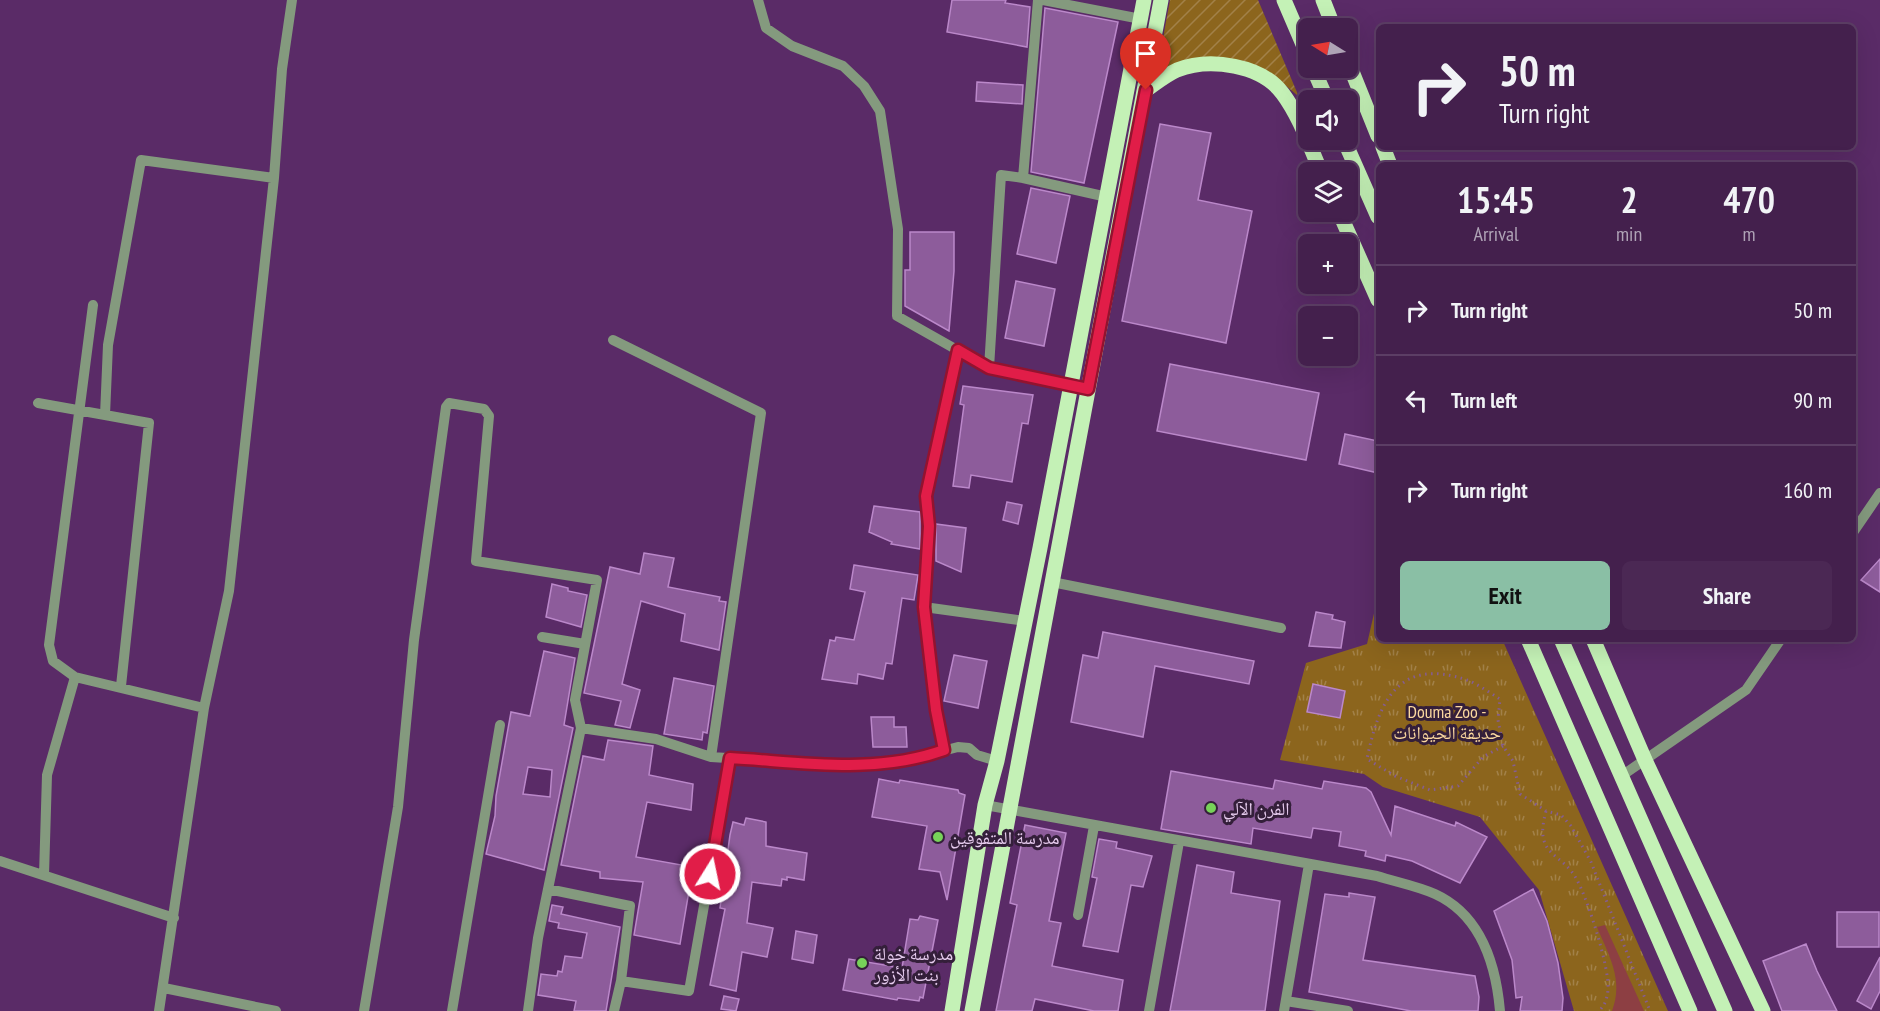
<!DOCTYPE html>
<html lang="en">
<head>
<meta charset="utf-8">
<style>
	body { margin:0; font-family:"PT Sans Narrow","Noto Naskh Arabic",sans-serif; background:#4b2854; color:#f1f3f6; height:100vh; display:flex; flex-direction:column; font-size:22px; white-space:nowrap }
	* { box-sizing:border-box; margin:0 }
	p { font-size:20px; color:#afa3b6 }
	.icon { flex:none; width:33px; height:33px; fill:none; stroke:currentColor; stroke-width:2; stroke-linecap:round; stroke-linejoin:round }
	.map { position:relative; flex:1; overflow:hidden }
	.panel { position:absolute; left:1376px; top:162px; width:480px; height:480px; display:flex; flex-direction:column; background:#44204d; border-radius:9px; box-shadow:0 6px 24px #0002,0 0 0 2px #5c3e65 }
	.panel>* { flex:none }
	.hud { position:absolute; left:1376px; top:24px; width:480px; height:126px; border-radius:9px; box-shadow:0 6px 24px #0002,0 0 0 2px #5c3e65; background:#44204d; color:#f1f3f6; overflow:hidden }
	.needle { width:39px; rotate:281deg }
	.tools { position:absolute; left:1298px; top:18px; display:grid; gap:12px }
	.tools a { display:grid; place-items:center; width:60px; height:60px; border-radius:9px; background:#44204d; box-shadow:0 6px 24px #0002,0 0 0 2px #5c3e65; font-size:30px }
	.pin { position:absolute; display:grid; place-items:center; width:51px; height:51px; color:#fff; margin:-62px -26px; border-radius:50% 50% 50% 0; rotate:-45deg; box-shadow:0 0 6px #0007 }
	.pin .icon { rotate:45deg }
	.me { position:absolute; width:66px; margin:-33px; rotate:10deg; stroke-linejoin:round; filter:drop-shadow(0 0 4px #0008) }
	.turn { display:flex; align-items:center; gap:21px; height:126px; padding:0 24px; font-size:27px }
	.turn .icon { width:78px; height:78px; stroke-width:2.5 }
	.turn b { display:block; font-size:42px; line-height:51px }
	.eta { display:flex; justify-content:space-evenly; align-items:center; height:102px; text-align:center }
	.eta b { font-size:36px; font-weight:800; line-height:42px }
	.primary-button { display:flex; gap:12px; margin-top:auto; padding:12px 24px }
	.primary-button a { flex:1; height:69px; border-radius:9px; background:#8abfa5; color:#111; font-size:24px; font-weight:800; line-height:69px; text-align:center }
	.primary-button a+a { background:#4b2854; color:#f1f3f6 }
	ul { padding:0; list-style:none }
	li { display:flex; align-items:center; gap:18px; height:90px; padding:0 24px; border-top:2px solid #5c3e65 }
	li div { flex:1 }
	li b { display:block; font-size:22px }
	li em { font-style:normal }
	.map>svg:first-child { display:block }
	.park { fill:url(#park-tufts) }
	.garden { fill:url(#garden-furrows) }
	.water { fill:#8d3f43 }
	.building { fill:#8d5c9b; stroke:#bb88ca; stroke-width:1.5; fill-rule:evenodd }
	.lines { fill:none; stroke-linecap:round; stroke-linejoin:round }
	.path { stroke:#865d91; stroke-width:3; stroke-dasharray:1.5 4.5; stroke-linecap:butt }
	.minor { stroke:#849a7e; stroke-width:10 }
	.major { stroke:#c4f1b6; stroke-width:15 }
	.route-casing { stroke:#92132f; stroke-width:15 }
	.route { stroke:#e11d48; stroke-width:10 }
	.poi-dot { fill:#77d259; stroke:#341f3a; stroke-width:2 }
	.labels { text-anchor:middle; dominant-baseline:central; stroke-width:6; stroke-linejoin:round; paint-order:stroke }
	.park-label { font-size:18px; fill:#fbd89f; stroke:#341f3a }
	.poi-label { font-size:18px; fill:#e6cbee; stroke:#341f3a; text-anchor:start }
</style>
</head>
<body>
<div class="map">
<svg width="1880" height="1011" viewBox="0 0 1880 1011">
	<defs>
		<pattern id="park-tufts" width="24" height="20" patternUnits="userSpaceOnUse" patternTransform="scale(1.5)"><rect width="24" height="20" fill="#8c651d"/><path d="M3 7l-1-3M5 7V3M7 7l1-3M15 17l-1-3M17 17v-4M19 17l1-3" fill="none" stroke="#a28149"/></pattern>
		<pattern id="garden-furrows" width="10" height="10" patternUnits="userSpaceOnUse" patternTransform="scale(1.5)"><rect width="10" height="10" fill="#8c651d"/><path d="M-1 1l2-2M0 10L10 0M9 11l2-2" fill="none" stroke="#a28149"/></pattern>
	</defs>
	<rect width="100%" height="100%" fill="#5a2b67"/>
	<path class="park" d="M1378,596v43h124l166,372h-94l-35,-121 -59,-73 -97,-30 -19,-13 -84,-14 26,-97 61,-19z"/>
	<path class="garden" d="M1170,0h88l41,97c-59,-53 -72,-40 -143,-21z"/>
	<path class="water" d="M1605,925l39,86h-32c12,-31 -3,-55 -15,-84z"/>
	<path class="building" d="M952,0h54l-1,3 25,4 -3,40 -80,-15z
		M1045,8l73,14 -34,161 -53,-11z
		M977,82l46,3 -1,19 -46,-3z
		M1160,124l51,9 -13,67 54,11 -26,132 -104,-22z
		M1031,188l39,8 -14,67 -39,-9z
		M910,232h44v39l-5,60 -44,-25v-36h5z
		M1016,281l39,8 -11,57 -39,-8z
		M1170,364l149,29 -13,67 -149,-29z
		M963,386l70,9 -5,29 -6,-1 -10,59 -41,-7 -2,13 -16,-2 11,-81 -4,-1z
		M1345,434l33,7v32l-39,-9z
		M1007,502l15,3 -4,19 -15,-4z
		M874,506l46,6v37l-29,-5 1,-2 -23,-10z
		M936,524l30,4 -5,44 -25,-11z
		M644,553l30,5 -6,29 52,10 -1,4 7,1 -7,48 -38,-9 4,-27 -44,-13 -19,83 18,6 -10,38 -15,-3 6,-24 -37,-8 26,-126 30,7z
		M1880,559v33l-19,-12z
		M854,565l64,10 -4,25 -12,-2 -10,66 -6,-1 -3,16 -25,-5 -1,10 -35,-5 8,-39 5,1 1,-4 18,3 11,-48 -15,-3z
		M552,584l16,4v3l19,4 -6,32 -35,-10z
		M1316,612l17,3 -1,4 13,3 -4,26 -32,-2z
		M1103,632l151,29 -5,23 -94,-18 -12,71 -72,-15 12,-67 15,3z
		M544,651l31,7 -11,67 9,3 -29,142 -58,-16 9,-38 1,-20 15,-84 19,4zM528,767l24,3 -2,27 -27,-3z
		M954,655l33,6 -9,47 -34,-7z
		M674,678l40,8 -7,47 -4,-1 -1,8 -38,-6z
		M1313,684l32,7 -5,27 -33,-6z
		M871,717h23v10h12l1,20h-34z
		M608,740l45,6 -4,29 44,9 -2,26 -44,-8 -11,55 57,10 -13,77 -46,-9 9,-53 -43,-4v-6l-39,-7 22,-109 21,4z
		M1171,771l102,18 2,-9 47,9 2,-8 42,7 5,4 20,43 4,-29 60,20 1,-4 31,15 -27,46 -48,-22 -26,-6 -1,6 -20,-5 1,-5 -27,-5 2,-14 -28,-4 -2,10 -58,-10 -2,16 -90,-15z
		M879,779l20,4 1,-3 58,10 1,3 6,2 -18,105 -7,-28 -21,-3 8,-43 -55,-9z
		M746,818l20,4v24l41,7 -3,27 -17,-3v3l-5,-1 -1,7 -29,-4 -5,41 26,5 -6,29 -25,-5 -6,39 -26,-6 15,-76 -5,-1 10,-73 3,-13 11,3z
		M1025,825l41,8 -17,88 12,2 -9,43 71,14 -5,31h-24l-59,-12 -3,12h-36l21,-106 -7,-2z
		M1099,839l18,3 -1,6 36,8 -9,31 -12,-2 -13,67 -35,-6 14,-68 -5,-1z
		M1197,865l37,7 -3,21 49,8 -15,110h-95z
		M1533,889l14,32 11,42 5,35 -1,13h-42l2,-14 -6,1 -4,-38 -18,-49z
		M1349,893l26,4 -12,63 112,16 4,21 -1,14h-67l-102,-19 16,-98 24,3z
		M552,905l11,2 -2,7 59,13 -14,84h-32l2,-10 -38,-6 3,-21 16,2 1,-5 4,1 3,-16 17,2 5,-25 -29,-5 1,-5 -10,-2z
		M1837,912h42v35h-42z
		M920,916l18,4 -15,78 -3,-1 -1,4 -21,-3 -1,2 -54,-10 6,-31 53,9 8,-49 8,1z
		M796,931l21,4 -4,28 -21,-4z
		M1806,944l11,27 20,40h-55l-19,-50z
		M1880,957v34l-9,18 -14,-8z
		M724,996l15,3 -3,12 -15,-2z"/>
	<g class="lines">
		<path class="path" d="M1503,746l-20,11 -25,29 -28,4 -35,-14 -28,-17c12,-59 32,-102 100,-79 11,4 23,13 33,19l-2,21 5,26 10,15 7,33 26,17 15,4 10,11 20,36 59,149
			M1546,811c-13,47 16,40 31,69 11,20 33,89 31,110 -1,9 -3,15 -9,21"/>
		<path class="minor" d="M758,0l8,28 26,18 51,20 21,20 16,25 18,118 -1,87 92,52 99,21
			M1038,0l-15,178 84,19
			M1043,0l98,19
			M93,305l-44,340 4,16 22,16 129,31
			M613,340l148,73 -50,344 143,9 46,-4 58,-15 11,1 8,7 20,6
			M989,368l12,-193 22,3
			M38,403l67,12
			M1852,534l28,-41
			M1052,582l229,46
			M924,607l101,14
			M542,637l43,7
			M121,686l28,-263 -44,-8 3,-70 33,-185 133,18
			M581,728l75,11 55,18
			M944,750l-8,-40 -12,-103 5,-81 -3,-30 32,-146
			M1620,777l126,-87 35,-51
			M985,805l392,71c19,6 40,10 58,18 46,21 61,71 65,117
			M0,861l174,57
			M44,875l3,-100 28,-98
			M548,889l82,17 -9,75
			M1078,915l16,-89
			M164,988l112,23
			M1286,1001l62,10
			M159,1011l45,-303 25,-117 45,-413 8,-109 10,-69
			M364,1011l34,-204 16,-167 32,-233 3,-4 35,6 5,7 -13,145 121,19 -22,120 6,28 -43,210 -10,73
			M452,1011l48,-286
			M614,1011l7,-30 68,10 41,-233
			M1149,1011l30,-169
			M1284,1011l25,-147"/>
		<path class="major" d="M1284,0l24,56
			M1323,0l11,28
			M1347,59l31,77
			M1313,68l14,32
			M1146,90c10,-7 20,-15 31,-20 33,-13 85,-5 106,24 17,23 27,53 38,78
			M1344,140l34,77
			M1383,147l7,18
			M1339,212l39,88
			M1528,639l162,372
			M1561,639l164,372
			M1593,639l52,121 118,251
			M952,1011l33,-206 12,-44 43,-213 104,-548
			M972,1011l189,-1011"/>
	</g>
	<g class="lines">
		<g class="route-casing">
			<path id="route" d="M710,874l20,-116c71,4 145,17 214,-8l-8,-40 -12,-103 5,-81 -3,-30 32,-146 31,18 99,21 58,-299"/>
		</g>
		<use href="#route" class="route"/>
	</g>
	<g class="poi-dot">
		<circle cx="1211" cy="808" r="6"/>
		<circle cx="938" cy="837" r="6"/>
		<circle cx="862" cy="963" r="6"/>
	</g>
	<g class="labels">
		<g class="park-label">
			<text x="1447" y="711">Douma Zoo -<tspan x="1447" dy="21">حديقة الحيوانات</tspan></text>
		</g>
		<g class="poi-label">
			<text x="1223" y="808">الفرن الآلي</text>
			<text x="950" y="837">مدرسة المتفوقين</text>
			<text x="874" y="953">مدرسة خولة<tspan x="874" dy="21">بنت الأزور</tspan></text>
		</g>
	</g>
</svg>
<div class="tools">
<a><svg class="needle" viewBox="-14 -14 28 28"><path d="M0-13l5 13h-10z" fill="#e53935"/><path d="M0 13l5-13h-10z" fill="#afa3b6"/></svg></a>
<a><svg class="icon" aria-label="sound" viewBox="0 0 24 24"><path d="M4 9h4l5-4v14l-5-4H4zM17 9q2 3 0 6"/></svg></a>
<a><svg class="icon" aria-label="layers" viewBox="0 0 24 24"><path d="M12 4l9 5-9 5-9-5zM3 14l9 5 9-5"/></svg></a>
<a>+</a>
<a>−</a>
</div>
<div class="pin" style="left:1146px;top:90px;background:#d93025"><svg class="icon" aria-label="arrive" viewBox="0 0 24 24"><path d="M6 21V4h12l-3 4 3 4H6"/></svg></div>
<svg class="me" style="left:710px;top:874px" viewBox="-20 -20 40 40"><circle r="17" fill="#e11d48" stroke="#fff" stroke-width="3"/><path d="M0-11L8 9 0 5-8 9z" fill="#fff"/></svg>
<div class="hud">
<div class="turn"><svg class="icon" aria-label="right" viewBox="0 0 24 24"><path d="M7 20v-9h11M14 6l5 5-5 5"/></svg><div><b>50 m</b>Turn right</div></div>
</div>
<section class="panel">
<div class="eta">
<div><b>15:45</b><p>Arrival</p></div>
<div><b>2</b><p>min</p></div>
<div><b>470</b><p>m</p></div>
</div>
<ul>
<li><svg class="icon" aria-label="right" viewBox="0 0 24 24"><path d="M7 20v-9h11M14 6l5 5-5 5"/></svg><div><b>Turn right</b></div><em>50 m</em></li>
<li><svg class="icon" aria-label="left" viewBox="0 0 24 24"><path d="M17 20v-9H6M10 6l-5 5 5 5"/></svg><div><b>Turn left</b></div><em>90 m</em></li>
<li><svg class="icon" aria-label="right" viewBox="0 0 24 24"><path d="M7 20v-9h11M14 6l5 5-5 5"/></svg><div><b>Turn right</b></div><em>160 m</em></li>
</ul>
<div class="primary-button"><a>Exit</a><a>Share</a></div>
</section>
</div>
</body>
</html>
